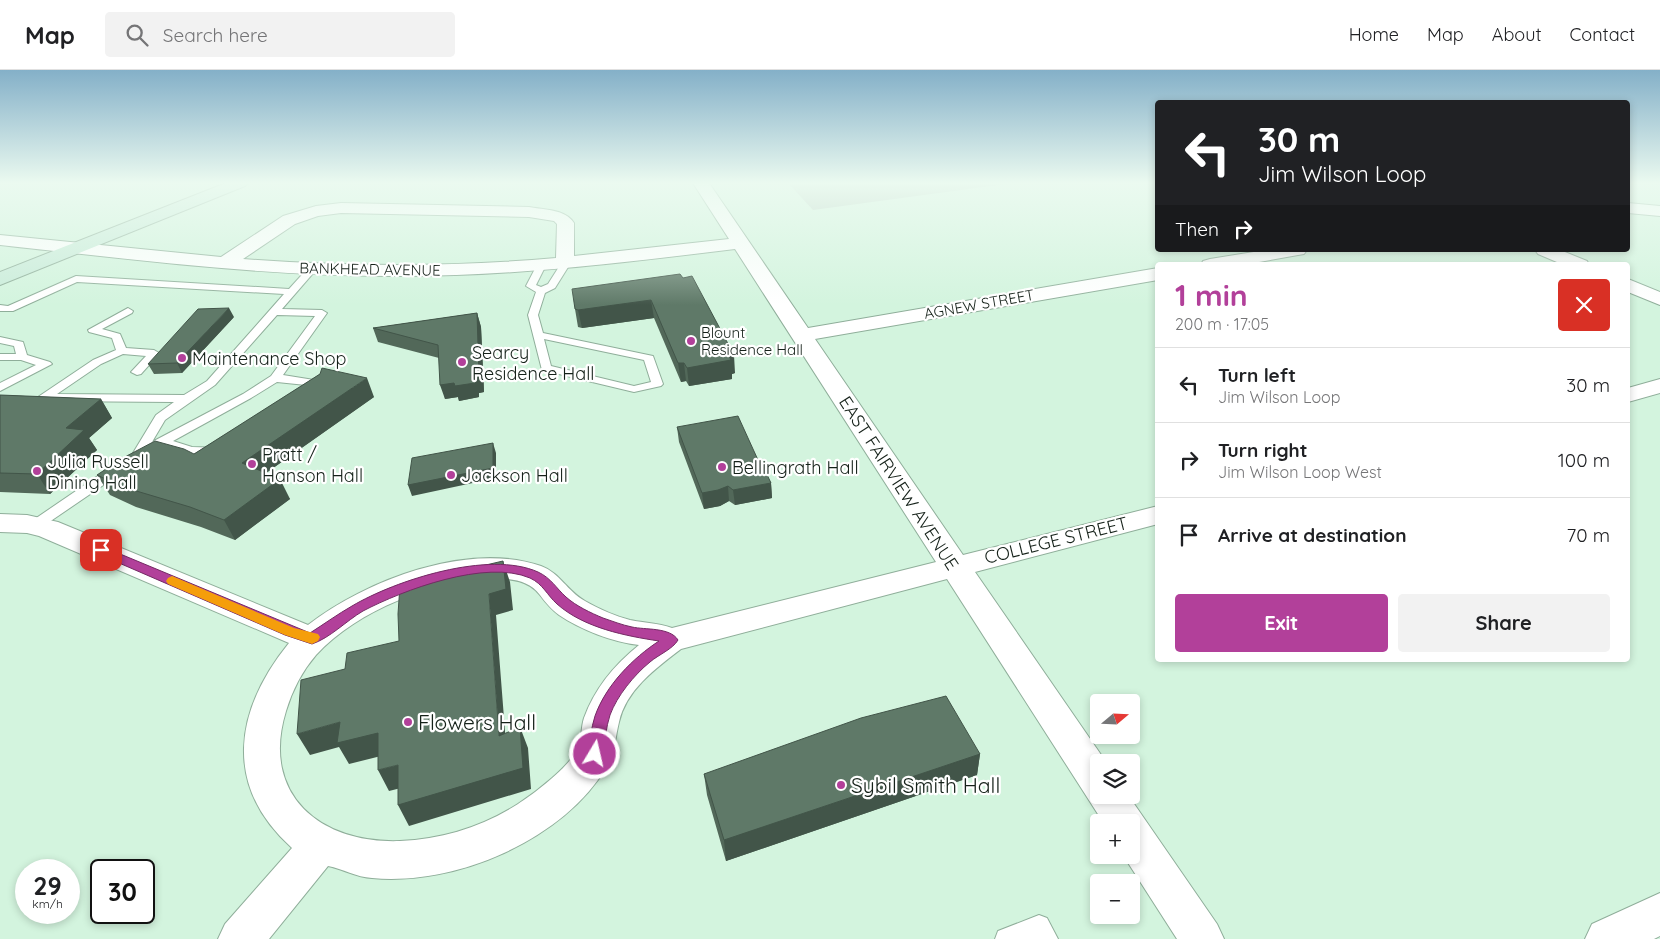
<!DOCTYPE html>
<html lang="en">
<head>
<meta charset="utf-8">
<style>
	body { margin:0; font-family:Quicksand,sans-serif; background:#f2f2f2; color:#202124; height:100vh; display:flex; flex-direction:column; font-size:19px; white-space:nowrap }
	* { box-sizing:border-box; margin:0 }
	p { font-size:16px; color:#757577 }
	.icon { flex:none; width:28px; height:28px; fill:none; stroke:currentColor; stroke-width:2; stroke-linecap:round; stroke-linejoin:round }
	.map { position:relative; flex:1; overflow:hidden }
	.side { position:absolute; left:1155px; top:192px; width:475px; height:400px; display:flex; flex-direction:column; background:#fff; border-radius:5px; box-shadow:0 2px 8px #0003 }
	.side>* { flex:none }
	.hud { position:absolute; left:1155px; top:30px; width:475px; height:152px; border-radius:5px; box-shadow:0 2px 8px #0003; background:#202124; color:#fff; overflow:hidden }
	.needle { width:32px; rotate:71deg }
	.buttons { position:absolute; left:1090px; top:624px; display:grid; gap:10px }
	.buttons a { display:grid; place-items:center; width:50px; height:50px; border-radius:5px; background:#fff; box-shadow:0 2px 8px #0003; font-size:25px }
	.speed { position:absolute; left:15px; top:789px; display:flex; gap:10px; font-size:25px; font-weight:700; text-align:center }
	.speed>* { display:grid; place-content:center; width:65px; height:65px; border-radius:50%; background:#fff; box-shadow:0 2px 8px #0003; line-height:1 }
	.speed small { font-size:12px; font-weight:400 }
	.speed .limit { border:2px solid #111; border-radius:8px; background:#fff; color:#111 }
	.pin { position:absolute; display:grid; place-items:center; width:42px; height:42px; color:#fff; margin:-21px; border-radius:10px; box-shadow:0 2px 8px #0006 }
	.me { position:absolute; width:55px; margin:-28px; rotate:9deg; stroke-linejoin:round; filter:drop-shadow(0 0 4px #0008) }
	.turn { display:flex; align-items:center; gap:18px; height:105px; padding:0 20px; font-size:22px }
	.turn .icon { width:65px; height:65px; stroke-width:2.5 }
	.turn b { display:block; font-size:35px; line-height:42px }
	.then { display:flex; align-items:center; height:48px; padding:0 20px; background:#0003; gap:10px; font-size:19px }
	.round { display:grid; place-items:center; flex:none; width:52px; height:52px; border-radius:5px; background:#f2f2f2 }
	.summary { display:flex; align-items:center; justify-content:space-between; height:85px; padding:0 20px }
	h1 { font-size:30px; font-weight:700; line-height:38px; color:#b2409a }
	.button { display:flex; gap:10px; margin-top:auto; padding:10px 20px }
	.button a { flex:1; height:58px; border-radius:5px; background:#b2409a; color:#fff; font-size:20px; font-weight:700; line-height:58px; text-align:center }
	.button a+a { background:#f2f2f2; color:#202124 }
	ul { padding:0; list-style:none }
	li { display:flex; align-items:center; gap:15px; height:75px; padding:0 20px; border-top:1px solid #e0e0e0 }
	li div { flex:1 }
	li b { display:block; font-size:19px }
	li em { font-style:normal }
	header { display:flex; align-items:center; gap:30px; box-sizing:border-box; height:70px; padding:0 25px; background:#fff; border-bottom:1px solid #e0e0e0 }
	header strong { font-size:24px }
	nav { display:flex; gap:28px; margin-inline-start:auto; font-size:18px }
	.search { width:350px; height:45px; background:#f2f2f2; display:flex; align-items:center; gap:12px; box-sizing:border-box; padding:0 18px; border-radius:5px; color:#757577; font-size:19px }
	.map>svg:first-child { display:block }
	.green { fill:#bccfc3 }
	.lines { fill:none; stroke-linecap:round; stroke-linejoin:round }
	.service-casing { stroke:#8fae9a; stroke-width:2 }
	.minor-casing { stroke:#8fae9a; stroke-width:2 }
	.secondary-casing { stroke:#8fae9a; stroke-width:2 }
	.service { fill:#fff; fill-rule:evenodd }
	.minor { fill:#fff; fill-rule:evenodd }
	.secondary { fill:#caecda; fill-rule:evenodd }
	.wall { fill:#526859 }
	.shaded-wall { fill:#425549 }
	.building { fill:#5f7968; stroke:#425549 }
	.route { fill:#b2409a; stroke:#742a64 }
	.slow { fill:#f59e0b }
	.poi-dot { fill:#b2409a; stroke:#fff; stroke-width:2 }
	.labels { text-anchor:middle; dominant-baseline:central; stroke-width:4.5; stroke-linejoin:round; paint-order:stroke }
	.far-street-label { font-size:15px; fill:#152119; stroke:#fff }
	.far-poi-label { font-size:15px; fill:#152119; stroke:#fff; text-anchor:start }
	.poi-label { font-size:18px; fill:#152119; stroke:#fff; text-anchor:start }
	.street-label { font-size:18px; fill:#152119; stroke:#fff }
	.near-poi-label { font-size:21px; fill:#152119; stroke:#fff; text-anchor:start }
</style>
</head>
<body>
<header>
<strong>Map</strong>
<div class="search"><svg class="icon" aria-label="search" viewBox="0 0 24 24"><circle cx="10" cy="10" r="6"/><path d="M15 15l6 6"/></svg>Search here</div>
<nav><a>Home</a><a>Map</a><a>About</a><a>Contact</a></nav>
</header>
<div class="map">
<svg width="1660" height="869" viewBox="0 0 1660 869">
	<rect width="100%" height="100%" fill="#d3f4de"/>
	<path class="green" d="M788,113h225l-200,27z"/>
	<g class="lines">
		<g class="service-casing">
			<path id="service" d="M565,191l5,3 -15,24 -10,5 -7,22 5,18 110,23 10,28 -2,2 -27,6 -92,-22 -14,-55 8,-23 -10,-6 12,-23h6l2,2 -10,20 5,2 7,-3 14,-22zM544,269l100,21 7,22 -17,4 -83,-20z
				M312,196l3,1v4l-33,38 40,1 5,3 -44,62 31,5 9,10 -9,5 -4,-1 -2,-2 2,-3 -4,-4 -29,-3 -26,16 -78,43 19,6 30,1 1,3 -1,3c-21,5 -40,-2 -59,-8l-19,10h-10l-1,-3 23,-38 18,-13 -130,-1 -6,-4 55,-37 23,-10 -4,-12 -23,-6 -1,-2 40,-22 5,3 -1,2 -30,16 18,5 6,14 28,2 5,3 -1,2 -17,19 -4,1 -6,-3 15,-16 -23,-2 -22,10 -44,30 127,1 23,-14 77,-87 -207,-12 -64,29h-13v-6l8,1 68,-30 213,13 20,-22zM277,245l38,1 -44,60 -28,18 -91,48 13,-22 50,-35z
				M0,267l23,5 4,13 23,7 2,2 -52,27v-8l36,-18 -15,-5h-21v-6h16l-2,-8 -14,-3z
				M116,396l5,1 2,3 -2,3 -82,56h-10l-2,-3 2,-3 82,-56z
				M1039,845l8,3 11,21h-63l3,-8z"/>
		</g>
		<g class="minor-casing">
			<path id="minor" d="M693,113h16l99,145 350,-60v12l-343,59 148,216 195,-49v18l-183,48 131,190h-7v33h29l89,129 7,15h-47l-54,-84h8v-33h-28l-156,-243 -266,70c-25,19 -55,41 -62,73 -4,16 -4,30 -12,44 -43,74 -152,120 -235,112 -16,-1 -29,-9 -44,-12l-59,73h-51l7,-15 67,-76c-69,-62 -58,-137 -3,-205l-250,-107 -12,-3 -27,-1v-18l27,1 31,7 250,103c58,-45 160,-84 233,-59 19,7 26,25 44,35 14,8 30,15 45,19 14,3 28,3 42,8l264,-66 -201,-313c-114,14 -228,28 -344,27 -131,0 -261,-17 -391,-31v-10l221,22 62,-41 33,-10 25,-3 188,4c16,3 36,2 45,16v33l155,-17zM341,143l188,4 25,4 3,3 -1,34c-104,9 -209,9 -313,1l52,-35 23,-8zM494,508c17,1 35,2 46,17 6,8 11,14 19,20 22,15 54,27 80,30 -25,20 -44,43 -55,73 -3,9 -2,19 -5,28 -7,19 -44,47 -61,58 -36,23 -75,35 -118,37 -79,3 -140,-46 -114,-130 6,-20 16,-40 30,-56 43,-46 117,-74 178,-77z
				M1628,133l32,3v10l-32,-3z
				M1266,180h41l-3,4 -6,1 -56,10h-41l2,-4 7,-2z
				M1535,180h25l27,11 2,4h-25l-26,-11z
				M1628,209l32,13v13l-32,-13z
				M1660,309v14l-32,9v-14z
				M1660,823v43l-6,3h-69l7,-15z"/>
		</g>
		<g class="secondary-casing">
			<path id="secondary" d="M226,113h22l-3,3 -245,99v-13z"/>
		</g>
		<use href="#service" class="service"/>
		<use href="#minor" class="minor"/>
		<use href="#secondary" class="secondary"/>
	</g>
	<path class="wall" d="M680,204l55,99 -3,1v5l-43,7 -3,-5 -5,1 -27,-64 -72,10 -4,-1 -3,-18z
		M477,243l4,14 3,65 -5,1v4l-20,4 -1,-4 -13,2 -6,-41 -61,-16 -5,-14z
		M234,247l-52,56 -28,1 -6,-10z
		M320,304l54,23 -108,76 24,26 -55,41 -34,-13 -65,-20 -26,-12 -13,-20 97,-21z
		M0,325l101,4 11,19 -23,20 8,12 -47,44 -50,-2z
		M677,357l81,33 13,23 1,15 -37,7 -6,-4 -9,5 -16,3 -25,-67z
		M980,684l-3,21 -251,86 -19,-66 -3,-21z"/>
	<path class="shaded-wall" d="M651,230l3,18 -72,10 -4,-18z
		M229,238l5,9 -52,56 -5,-10z
		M477,243l4,14 3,65 -5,1v4l-20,4 -1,-4 -13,2 -5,-14z
		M734,285l1,18 -3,1v5l-43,7 -2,-18 42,-12z
		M678,293h6l2,18 -5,1z
		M367,308l7,19 -122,86 -10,-20z
		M101,329l11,19 -23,20 8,12 -47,44 -13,-20 29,-46z
		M493,373l3,10v25l-84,18 -4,-11z
		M280,409l10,20 -55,41 -11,-20z
		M771,413l1,15 -37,7 -2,-15z
		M728,416l1,15 -9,5 -16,3 -2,-16z
		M503,491l7,21 3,28 -17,5 11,142 -8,-21 -10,-142z
		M340,652l38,11 11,21 -40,10 -10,-17 -29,8 -13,-21z
		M520,657l8,21 3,41 -122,37 -11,-21z
		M980,684l-3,21 -251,86 -2,-21z
		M398,695l11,21 -20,5 -11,-21z"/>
	<path class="building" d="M680,204l3,4 9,-2 42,79 -5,1 2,4 -44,8 -3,-5h-6l-27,-63 -73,10 -3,-1 -3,-20z
		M229,238l-52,55 -29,1 50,-55z
		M477,243l2,64 -4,2v4l-20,3 -1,-3 -14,2 -2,-40 -65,-17z
		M322,298l45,10 -125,85 38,16 -56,41 -34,-13 -67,-20 -26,-12 24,-16 34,-18 29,8 10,5 126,-80z
		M0,325l101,4 -35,29 18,2 -47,44 -37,-1z
		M738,346l20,44h2l11,23 -38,7 -5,-4 -10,4 -16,3 -25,-66z
		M493,373v25l-85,17 4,-27z
		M503,491l3,28 -17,5 10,142 21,-9 3,41 -125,37v-40l-20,5v-37l-41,10 3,-21 -43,12 4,-54 44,-11 2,-16 52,-12 -1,-27 2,-29z
		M946,626l34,58 -256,86 -20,-66 157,-56z"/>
	<linearGradient id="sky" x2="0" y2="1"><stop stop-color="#84b0c8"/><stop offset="0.48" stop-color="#ebfaf0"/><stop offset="1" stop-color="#ebfaf0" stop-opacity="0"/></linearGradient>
	<rect width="1660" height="235" fill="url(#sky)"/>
	<path class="route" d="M101,476l209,87c14,-9 28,-19 42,-27 44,-26 137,-56 186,-34 13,6 18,16 28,25 10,9 25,16 37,21 9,3 19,7 29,9 13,3 38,0 46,13 -5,9 -20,15 -28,22 -16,13 -33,34 -40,53 -4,12 -5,26 -7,39l-2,4 -6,2 -5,-2 -2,-4c2,-12 3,-26 7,-38 11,-31 38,-58 64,-75 -33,-5 -75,-13 -102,-37 -10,-9 -14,-20 -27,-26 -44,-19 -127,12 -167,33 -17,10 -33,27 -51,33l-27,-9 -189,-82 -1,-3z"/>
	<path class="slow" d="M172,506l122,52 24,6 2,3 -2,4 -6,3 -27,-9 -117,-51 -2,-3 2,-3z"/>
	<g class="poi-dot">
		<circle cx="691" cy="271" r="5"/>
		<circle cx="182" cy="288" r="5"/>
		<circle cx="462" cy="292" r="5"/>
		<circle cx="252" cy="394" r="5"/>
		<circle cx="722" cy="397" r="5"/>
		<circle cx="37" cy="401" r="5"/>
		<circle cx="451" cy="405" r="5"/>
		<circle cx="408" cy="652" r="5"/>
		<circle cx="841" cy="715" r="5"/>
	</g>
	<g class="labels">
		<g class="far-street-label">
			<text transform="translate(370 199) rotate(1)">BANKHEAD AVENUE</text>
			<text transform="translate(979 234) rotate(-10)">AGNEW STREET</text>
		</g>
		<g class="far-poi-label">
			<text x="701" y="262">Blount<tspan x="701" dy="17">Residence Hall</tspan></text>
		</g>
		<g class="poi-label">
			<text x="472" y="282">Searcy<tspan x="472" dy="21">Residence Hall</tspan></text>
			<text x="192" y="288">Maintenance Shop</text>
			<text x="262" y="384">Pratt /<tspan x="262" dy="21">Hanson Hall</tspan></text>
			<text x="47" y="391">Julia Russell<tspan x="47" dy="21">Dining Hall</tspan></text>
			<text x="732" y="397">Bellingrath Hall</text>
			<text x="461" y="405">Jackson Hall</text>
		</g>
		<g class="street-label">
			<text transform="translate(899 413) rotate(57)">EAST FAIRVIEW AVENUE</text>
			<text transform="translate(1056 470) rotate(-14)">COLLEGE STREET</text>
		</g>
		<g class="near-poi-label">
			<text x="418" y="652">Flowers Hall</text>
			<text x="851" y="715">Sybil Smith Hall</text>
		</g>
	</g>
</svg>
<div class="buttons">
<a><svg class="needle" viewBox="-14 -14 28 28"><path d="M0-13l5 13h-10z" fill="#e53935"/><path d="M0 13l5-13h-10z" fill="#757577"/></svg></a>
<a><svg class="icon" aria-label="layers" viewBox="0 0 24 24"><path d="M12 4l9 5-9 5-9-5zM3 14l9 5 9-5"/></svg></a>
<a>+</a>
<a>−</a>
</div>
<div class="speed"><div>29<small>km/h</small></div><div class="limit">30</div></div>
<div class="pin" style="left:101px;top:480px;background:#d93025"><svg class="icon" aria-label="arrive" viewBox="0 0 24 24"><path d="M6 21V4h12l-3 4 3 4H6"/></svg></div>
<svg class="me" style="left:595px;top:684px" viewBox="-20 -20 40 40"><circle r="17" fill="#b2409a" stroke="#fff" stroke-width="3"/><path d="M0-11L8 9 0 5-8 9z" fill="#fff"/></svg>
<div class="hud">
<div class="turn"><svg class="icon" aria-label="left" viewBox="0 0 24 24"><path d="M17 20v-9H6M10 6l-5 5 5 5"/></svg><div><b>30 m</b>Jim Wilson Loop</div></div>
<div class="then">Then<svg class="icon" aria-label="right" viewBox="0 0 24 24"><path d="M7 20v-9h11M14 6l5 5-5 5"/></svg></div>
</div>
<section class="side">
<div class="summary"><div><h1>1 min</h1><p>200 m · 17:05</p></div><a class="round" style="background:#d93025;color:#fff"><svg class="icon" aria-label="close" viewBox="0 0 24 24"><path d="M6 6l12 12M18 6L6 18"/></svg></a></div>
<ul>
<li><svg class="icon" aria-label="left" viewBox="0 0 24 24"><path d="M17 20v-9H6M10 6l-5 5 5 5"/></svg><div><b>Turn left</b><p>Jim Wilson Loop</p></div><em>30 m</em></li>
<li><svg class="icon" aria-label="right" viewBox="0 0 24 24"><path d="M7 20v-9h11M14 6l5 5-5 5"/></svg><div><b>Turn right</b><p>Jim Wilson Loop West</p></div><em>100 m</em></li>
<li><svg class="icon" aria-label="arrive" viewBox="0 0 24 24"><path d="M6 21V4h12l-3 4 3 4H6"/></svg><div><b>Arrive at destination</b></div><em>70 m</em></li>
</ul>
<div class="button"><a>Exit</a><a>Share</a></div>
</section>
</div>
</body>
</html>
